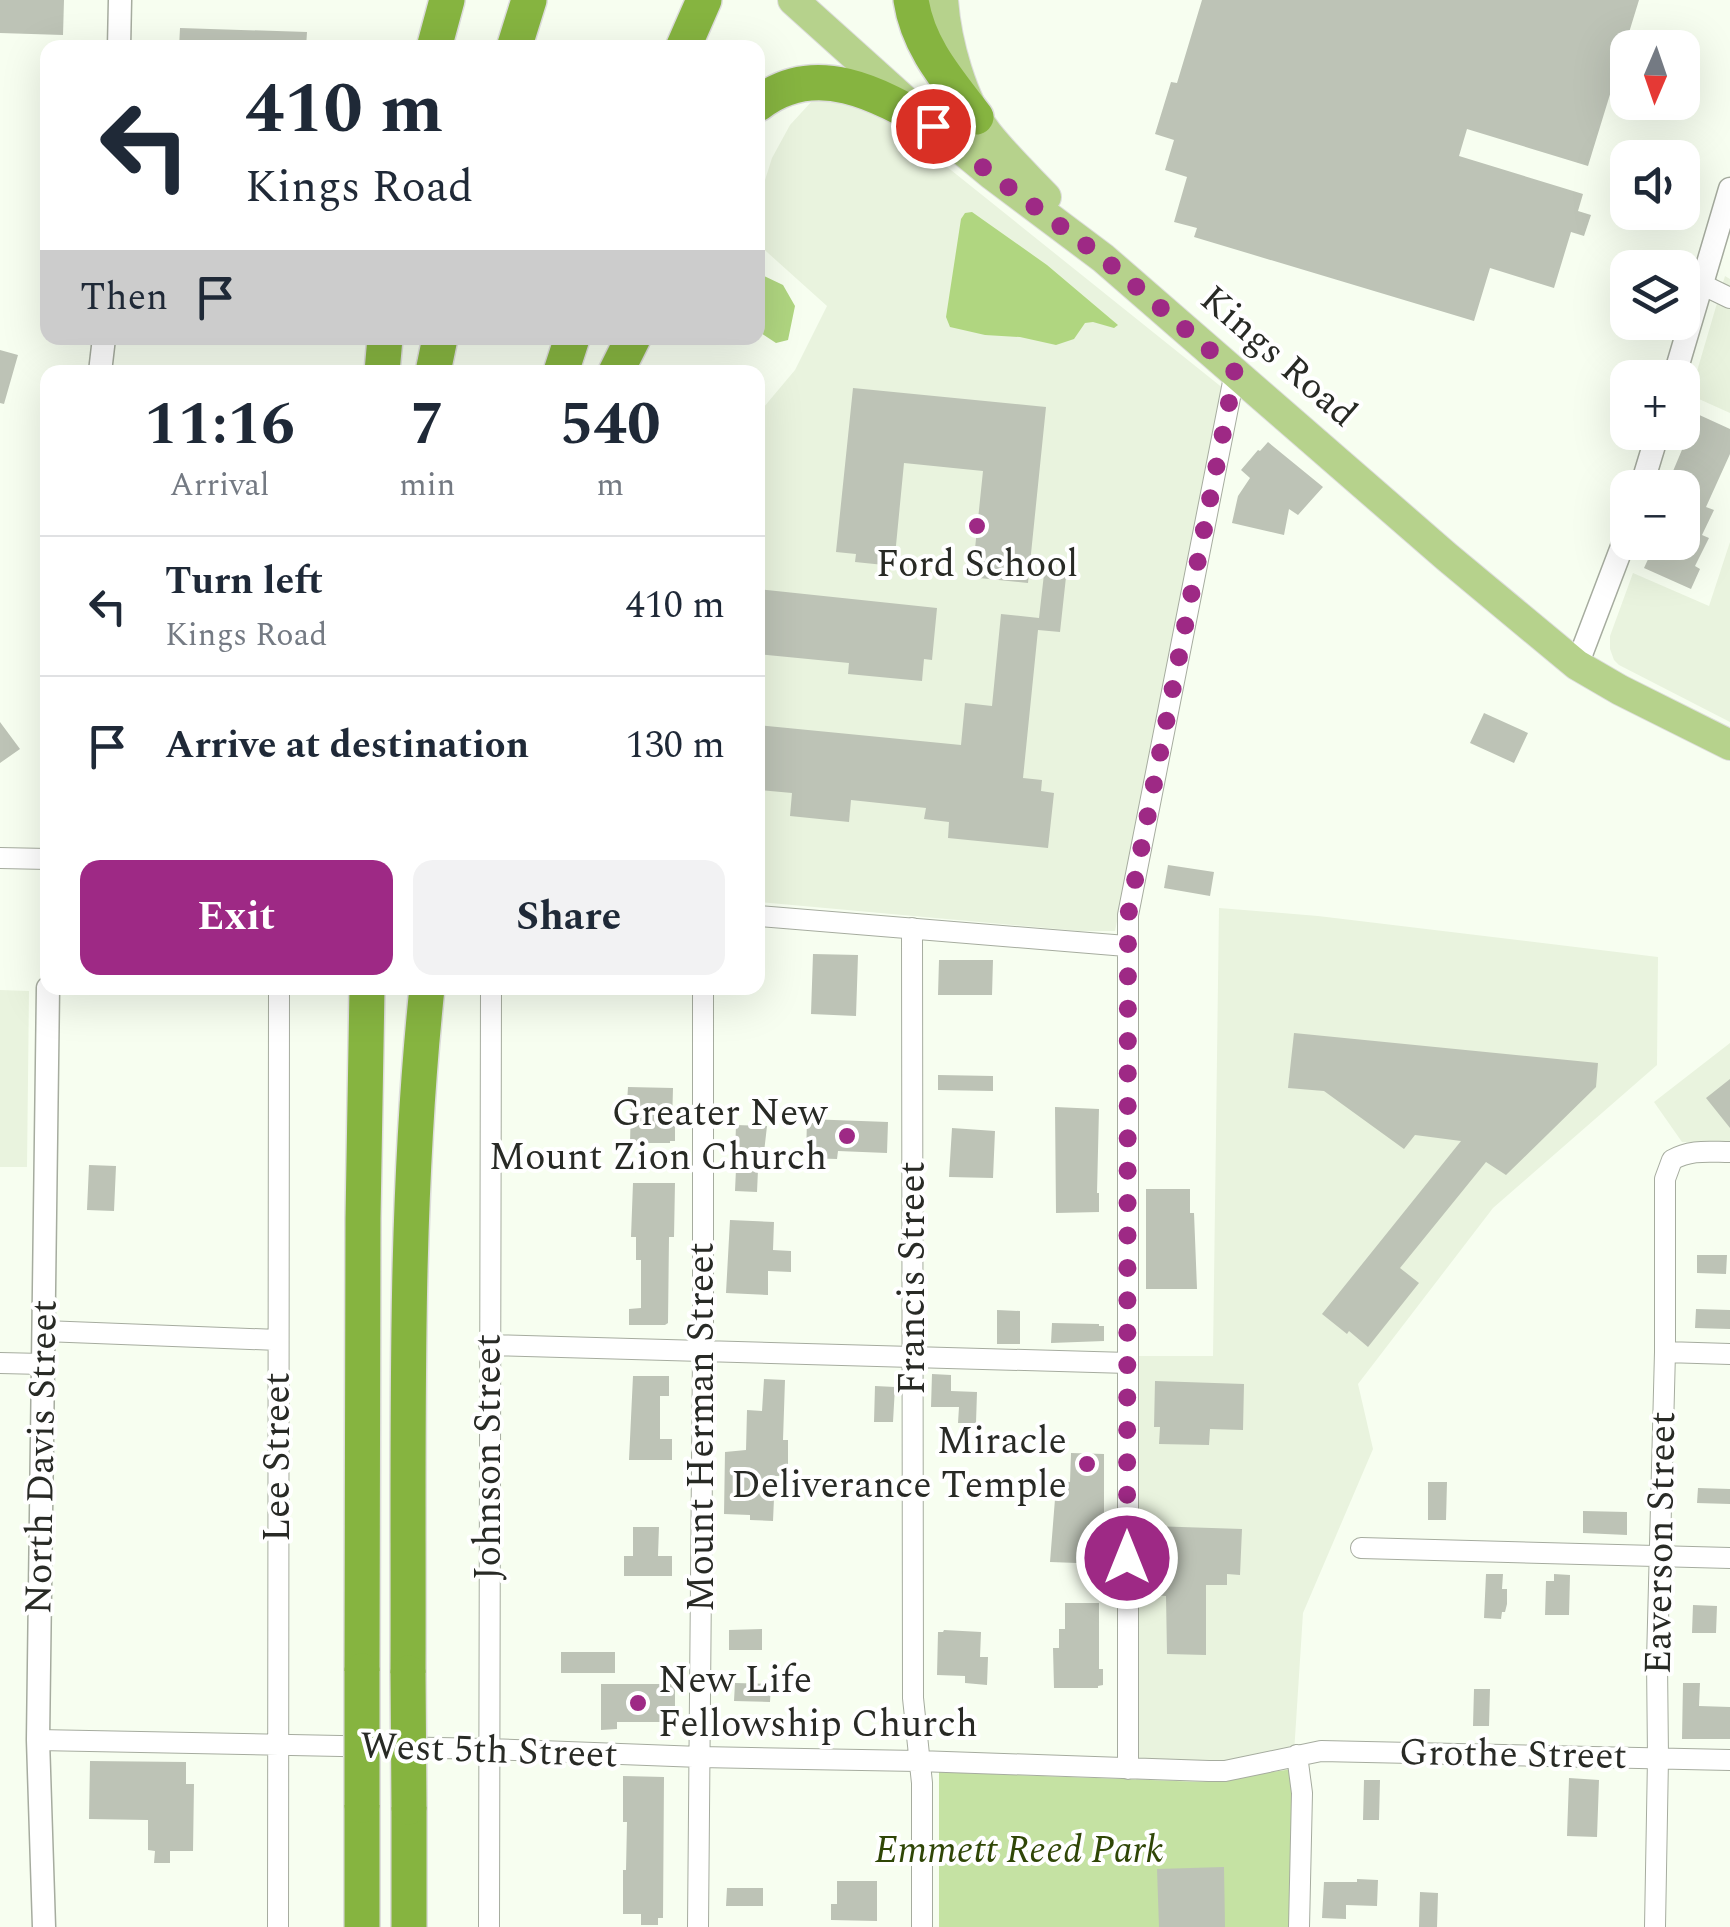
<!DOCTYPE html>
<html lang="en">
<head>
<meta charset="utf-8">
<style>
	body { margin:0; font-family:Spectral,serif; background:#f2f2f3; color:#1f2937; height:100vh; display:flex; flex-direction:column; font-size:38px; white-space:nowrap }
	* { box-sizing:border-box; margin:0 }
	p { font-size:32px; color:#747a83 }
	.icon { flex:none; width:55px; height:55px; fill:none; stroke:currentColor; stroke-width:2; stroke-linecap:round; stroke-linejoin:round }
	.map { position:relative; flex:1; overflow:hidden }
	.panel { position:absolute; left:40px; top:365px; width:725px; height:630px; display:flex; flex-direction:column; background:#fff; border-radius:20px; box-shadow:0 10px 40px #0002 }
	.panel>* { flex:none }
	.guide { position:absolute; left:40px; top:40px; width:725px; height:305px; border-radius:20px; box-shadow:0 10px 40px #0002; background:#fff; color:#1f2937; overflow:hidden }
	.needle { width:65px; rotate:182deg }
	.controls { position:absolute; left:1610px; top:30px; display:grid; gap:20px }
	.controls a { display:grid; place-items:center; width:90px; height:90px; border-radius:20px; background:#fff; box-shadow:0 10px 40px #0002; font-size:50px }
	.pin { position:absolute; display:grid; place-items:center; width:85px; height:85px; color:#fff; margin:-42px; border:5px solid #fff; border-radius:50%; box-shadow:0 2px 10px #0007 }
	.me { position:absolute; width:110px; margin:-55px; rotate:0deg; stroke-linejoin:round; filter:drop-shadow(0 0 8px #0008) }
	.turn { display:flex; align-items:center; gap:35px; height:210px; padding:0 40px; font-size:45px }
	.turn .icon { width:130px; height:130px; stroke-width:2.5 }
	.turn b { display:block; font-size:70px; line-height:85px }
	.then { display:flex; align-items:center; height:95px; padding:0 40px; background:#0003; gap:20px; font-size:38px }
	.eta { display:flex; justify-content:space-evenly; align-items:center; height:170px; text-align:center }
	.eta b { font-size:60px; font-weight:700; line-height:70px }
	.primary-button { display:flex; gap:20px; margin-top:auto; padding:20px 40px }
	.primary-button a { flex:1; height:115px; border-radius:20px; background:#9e2985; color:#fff; font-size:40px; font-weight:700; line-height:115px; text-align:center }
	.primary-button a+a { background:#f2f2f3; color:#1f2937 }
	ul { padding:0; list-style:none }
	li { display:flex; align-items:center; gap:30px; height:140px; padding:0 40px; border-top:2px solid #e0e1e3 }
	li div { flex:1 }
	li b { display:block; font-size:38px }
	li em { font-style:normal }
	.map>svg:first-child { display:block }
	.built { fill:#e9f3de }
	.green { fill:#c5e2a3 }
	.water { fill:#b0d680 }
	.building { fill:#bdc3b6 }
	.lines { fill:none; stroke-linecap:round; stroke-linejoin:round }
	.minor-casing { stroke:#a6ac9f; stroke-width:22 }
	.tertiary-casing { stroke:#a6ac9f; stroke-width:25 }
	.primary-casing { stroke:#dddddc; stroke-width:32 }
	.motorway-casing { stroke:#dddddc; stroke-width:38 }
	.minor { stroke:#fff; stroke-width:20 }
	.tertiary { stroke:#fff; stroke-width:22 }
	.primary { stroke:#b6d28c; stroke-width:30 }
	.motorway { stroke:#86b440; stroke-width:35 }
	.motorway-bridge-casing { stroke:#dddddc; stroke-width:38; stroke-linecap:butt }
	.motorway-bridge { stroke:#86b440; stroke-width:35 }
	.route { stroke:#9e2985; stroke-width:18; stroke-dasharray:0 32.4 }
	.poi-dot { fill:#9e2985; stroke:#fff; stroke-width:4 }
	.labels { text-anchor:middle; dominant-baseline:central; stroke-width:8; stroke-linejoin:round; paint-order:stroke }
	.street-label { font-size:38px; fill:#282a25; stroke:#fff }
	.poi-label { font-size:38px; fill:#282a25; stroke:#fff; text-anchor:end }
	.park-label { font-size:38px; font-style:italic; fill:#2f4606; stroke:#fff }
</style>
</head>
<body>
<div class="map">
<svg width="1730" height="1927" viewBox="0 0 1730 1927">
	<rect width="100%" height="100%" fill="#f7fef0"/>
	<path class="built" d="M823,89l43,13 358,287 -109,542h-36l-321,-29v-488l37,-44 32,-64 -69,-62v-42l14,-44 18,-33z
		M1725,276l5,3v134l-40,-18z
		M1730,542v180l-111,-57 -5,-5 -4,-11v-13l23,-63 76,33z
		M1219,908l99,8 340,41 -1,108 -164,143 -135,176 15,65 -70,164 -10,156 -91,13 -66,-2 1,-424h76z
		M0,990l29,1 -2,176h-27z
		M1730,1043v100l-48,-1 -28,-40z"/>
	<path class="green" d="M1293,1769l-4,158h-350v-155l263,10z"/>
	<path class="water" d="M972,212l75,53 71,60 -4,3 -21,-6 -8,1 -11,16 -18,6 -36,-8 -35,-2 -35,-8 -4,-10 15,-98 4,-6z
		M758,273l25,12 12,21 -7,34 -12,3 -18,-12z"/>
	<path class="building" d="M0,0h64l-1,35 -63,-2z
		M1202,0h437l-51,166 -121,-37 -8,27 124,38 -5,17 13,4 -7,21 -13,-4 -17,56 -64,-20 -16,53 -280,-84 3,-9 -23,-6 13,-45 -22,-7 9,-30 -19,-6 16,-52 6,1z
		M180,28l127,4 -1,16h-127z
		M0,350l18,5 -14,49 -4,-1z
		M853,388l193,19 -18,176 -49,-5 1,-9 -7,-1 10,-97 -79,-8 -10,103 -39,-4 1,-8 -20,-2z
		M1695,413l35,16v25l-24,53 8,3 -12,25 7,3 -14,28 5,3 -9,20 -47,-21 12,-26h26v-54l-14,-5 16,-38 -3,-2z
		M1268,442l55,45 -25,28 -9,-6 -5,26 -52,-12 6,-27 12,-18 -9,-8 17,-20 2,1z
		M1044,574l22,3 -6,55 -22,-2 -15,148 19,2 -1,11 13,2 -6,55 -100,-10 1,-16 -25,-3 2,-11 -75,-8 -2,22 -59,-6 2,-23 -34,-3v-65l203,20 4,-42 27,3 9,-92 38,4z
		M758,589l179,19 -5,52 -8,-1 -2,22 -74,-7 1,-11 -91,-9z
		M1484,713l44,20 -14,30 -44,-20z
		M0,722l20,27 -20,14z
		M1168,865l46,7 -4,24 -46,-8z
		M813,954l45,1 -2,61 -45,-2z
		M939,960h54l-1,35h-54z
		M1294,1033l304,30 -2,24 -90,88 -20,-13 -86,106 19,15 -51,64 -19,-16 -2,3 -25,-20 139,-173 -46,-6 -11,14 -80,-58 -36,-3z
		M938,1075l55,1v15l-55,-1z
		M1730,1079v49l-24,-30z
		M628,1087l45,1 -1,37h3v16h-5v2h-40l1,-39 -4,-1z
		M1055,1107l44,2 -2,84h2v19l-43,1z
		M807,1119l81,3 -1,31 -49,-2 -1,8 -31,-1z
		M736,1125l31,1 -5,44h-4l-1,22 -22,-1 1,-22h-6l1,-15h4z
		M952,1128l43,3 -2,47 -44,-1z
		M89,1165l27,1 -2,45 -27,-1z
		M633,1183h42l-1,54h-5l-1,86 -3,2h-36v-16l12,-1v-48h-5v-23h-5z
		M1146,1189h44v24h4l3,76h-51z
		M730,1220l44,2 -1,28 18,1v21l-23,-1v24l-42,-2z
		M1697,1255h30l-1,19 -29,-1z
		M1696,1309l34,1v19l-35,-1z
		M997,1310l23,1v33h-23z
		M1052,1323l47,1v2h5v15l-53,2z
		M932,1374l19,1v16l26,1 -1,31h-18l1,-16h-28z
		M633,1376h36v20h-9v43h12v21h-43z
		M764,1379l21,1 -2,60h5v36h-13l-2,45 -23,-1v-5l-26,-1 1,-62 21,-2 1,-40 15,1z
		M1155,1381l89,3 -1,46 -33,-1 -1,16 -50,-1 1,-17h-6z
		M875,1386l20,1 -2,35h-19z
		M1071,1453l33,1v110l-54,-2 5,-63h-4l1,-18 18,1z
		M1428,1482h19l-1,38h-18z
		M1698,1488l32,1v15l-33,-1z
		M1583,1511l44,1v23l-44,-2z
		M1151,1526l91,3 -2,46 -13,-1v11h-21v70l-39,-1 -1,-58 -19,-1z
		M633,1527h26l-1,29h14v20h-48v-20h9z
		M1486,1574h17l-1,15h5v15l-2,8h-3l-1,7 -17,-1z
		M1554,1574l16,1 -1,40h-24l1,-34h8z
		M1065,1603h34v66h4v16l-5,1v2h-44l-1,-40h6v-19h6z
		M1693,1605l24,1 -1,27h-24z
		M762,1629v21h-33v-20z
		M944,1630l37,2 -1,25h8l-1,28 -22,-2v-7l-28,-1 1,-43h5z
		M561,1652h54v21h-54z
		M735,1683l36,1 -1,18 -36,-1z
		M1683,1683h17l-1,23 31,1v32h-48z
		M601,1684h74v38h-58v7l-16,1z
		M1474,1689h16l-1,37h-16z
		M90,1761l96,1v22h8l-1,67h-23v12h-16l1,-12 -7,-1v-30l-59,-1z
		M623,1776l41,1 -1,141h-5v7h-17v-11h-18v-44h3l1,-48h-4z
		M1569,1778l30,2 -2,57 -30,-1z
		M1364,1780h16l-1,40h-16z
		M1224,1867l1,60h-66l-2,-58z
		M1357,1879l21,1 -1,26 -31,-1v14l-24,-1 2,-36h33z
		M837,1881h40v40l-46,-1v-16h6z
		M727,1888h36v18h-37z
		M1420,1892l18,1 -1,34h-18z"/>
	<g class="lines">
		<g class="minor-casing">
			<path id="minor" d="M1701,284l29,14
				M0,858l48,1
				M758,916l368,30
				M912,928l1,770 9,85v144
				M44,1331l234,9
				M489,1345l639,18
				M1665,1352l65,2
				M0,1363l43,1
				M1361,1548l369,10
				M38,1740l450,9 212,8 218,4 291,10h16l96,-20 409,9
				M1297,1755l5,38 -3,134
				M1128,1769v-854l107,-543
				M278,1927l1,-939
				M489,1927l2,-939
				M698,1927l5,-576v-363
				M1655,1927l3,-169 -1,-97 8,-309v-173l7,-19c19,-11 37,-8 58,-8"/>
		</g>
		<g class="tertiary-casing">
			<path id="tertiary" d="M119,48l1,-48
				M100,372l4,-34
				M1674,378l56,-189
				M1641,488l17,-56
				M1577,665l51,-134
				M44,1927l-6,-187 10,-752"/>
		</g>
		<g class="primary-casing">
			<path id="primary" d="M793,0l140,126 58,48 112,84 344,299 130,108 43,25 110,55
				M943,0c3,42 19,100 44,133 18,23 39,43 59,64"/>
		</g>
		<g class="motorway-casing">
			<path id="motorway" d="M911,0c7,47 37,80 65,117
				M434,48l13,-48
				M514,48l15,-48
				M683,48l21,-48
				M758,104c57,-45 121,-10 175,22
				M382,372l3,-34
				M433,372l7,-34
				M561,372l11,-34
				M616,372l17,-34
				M362,1671l1,-452 4,-231
				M408,1673c1,-229 -5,-458 19,-685
				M362,1805v122
				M409,1807v120"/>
		</g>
		<use href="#minor" class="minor"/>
		<use href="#tertiary" class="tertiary"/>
		<use href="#primary" class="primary"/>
		<use href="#motorway" class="motorway"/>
		<g class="motorway-bridge-casing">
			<path id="motorway-bridge" d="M408,1673l1,134
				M362,1805v-134"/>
		</g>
		<use href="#motorway-bridge" class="motorway-bridge"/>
	</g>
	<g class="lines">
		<path class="route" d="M933,126l58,48 112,84 132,114 -107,544 -1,642"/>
	</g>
	<g class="poi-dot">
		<circle cx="977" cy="526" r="10"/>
		<circle cx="847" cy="1136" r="10"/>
		<circle cx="1087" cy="1464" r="10"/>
		<circle cx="638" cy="1703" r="10"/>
	</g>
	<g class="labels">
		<g class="street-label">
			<text transform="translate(1278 357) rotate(41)">Kings Road</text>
			<text transform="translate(913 1278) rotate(-90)">Francis Street</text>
			<text transform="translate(702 1427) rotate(-90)">Mount Herman Street</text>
			<text transform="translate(42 1457) rotate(-89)">North Davis Street</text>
			<text transform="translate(278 1457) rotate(-90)">Lee Street</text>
			<text transform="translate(489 1457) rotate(-90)">Johnson Street</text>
			<text transform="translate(1661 1543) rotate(-89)">Eaverson Street</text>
			<text transform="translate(489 1751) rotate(2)">West 5th Street</text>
			<text transform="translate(1513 1755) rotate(1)">Grothe Street</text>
		</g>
		<g class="poi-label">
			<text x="977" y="565" text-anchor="middle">Ford School</text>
			<text x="827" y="1114">Greater New<tspan x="827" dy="44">Mount Zion Church</tspan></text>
			<text x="1067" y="1442">Miracle<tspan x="1067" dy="44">Deliverance Temple</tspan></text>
			<text x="658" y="1681" text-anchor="start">New Life<tspan x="658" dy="44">Fellowship Church</tspan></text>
		</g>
		<g class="park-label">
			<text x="1019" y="1851">Emmett Reed Park</text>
		</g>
	</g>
</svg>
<div class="controls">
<a><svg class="needle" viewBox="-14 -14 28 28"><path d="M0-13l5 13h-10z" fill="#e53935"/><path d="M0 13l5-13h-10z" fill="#747a83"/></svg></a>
<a><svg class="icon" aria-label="sound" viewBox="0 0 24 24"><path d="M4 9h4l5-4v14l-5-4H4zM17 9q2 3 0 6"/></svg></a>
<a><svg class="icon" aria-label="layers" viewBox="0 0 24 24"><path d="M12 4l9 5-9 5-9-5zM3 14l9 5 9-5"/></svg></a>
<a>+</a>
<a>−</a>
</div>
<div class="pin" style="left:933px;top:126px;background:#d93025"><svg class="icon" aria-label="arrive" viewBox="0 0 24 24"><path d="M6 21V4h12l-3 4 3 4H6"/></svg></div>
<svg class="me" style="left:1127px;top:1558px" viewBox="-20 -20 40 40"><circle r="17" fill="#9e2985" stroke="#fff" stroke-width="3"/><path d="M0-11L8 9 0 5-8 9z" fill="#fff"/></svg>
<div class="guide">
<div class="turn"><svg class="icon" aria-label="left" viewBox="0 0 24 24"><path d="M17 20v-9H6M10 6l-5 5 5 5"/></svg><div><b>410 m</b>Kings Road</div></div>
<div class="then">Then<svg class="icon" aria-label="arrive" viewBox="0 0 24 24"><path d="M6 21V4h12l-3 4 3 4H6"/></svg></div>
</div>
<section class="panel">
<div class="eta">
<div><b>11:16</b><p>Arrival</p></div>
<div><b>7</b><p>min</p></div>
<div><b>540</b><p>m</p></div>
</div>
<ul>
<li><svg class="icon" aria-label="left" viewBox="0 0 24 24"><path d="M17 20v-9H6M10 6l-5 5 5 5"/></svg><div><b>Turn left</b><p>Kings Road</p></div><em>410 m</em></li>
<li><svg class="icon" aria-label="arrive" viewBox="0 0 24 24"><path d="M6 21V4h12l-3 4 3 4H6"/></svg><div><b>Arrive at destination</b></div><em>130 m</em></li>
</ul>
<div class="primary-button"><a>Exit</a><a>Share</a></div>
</section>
</div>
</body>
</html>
